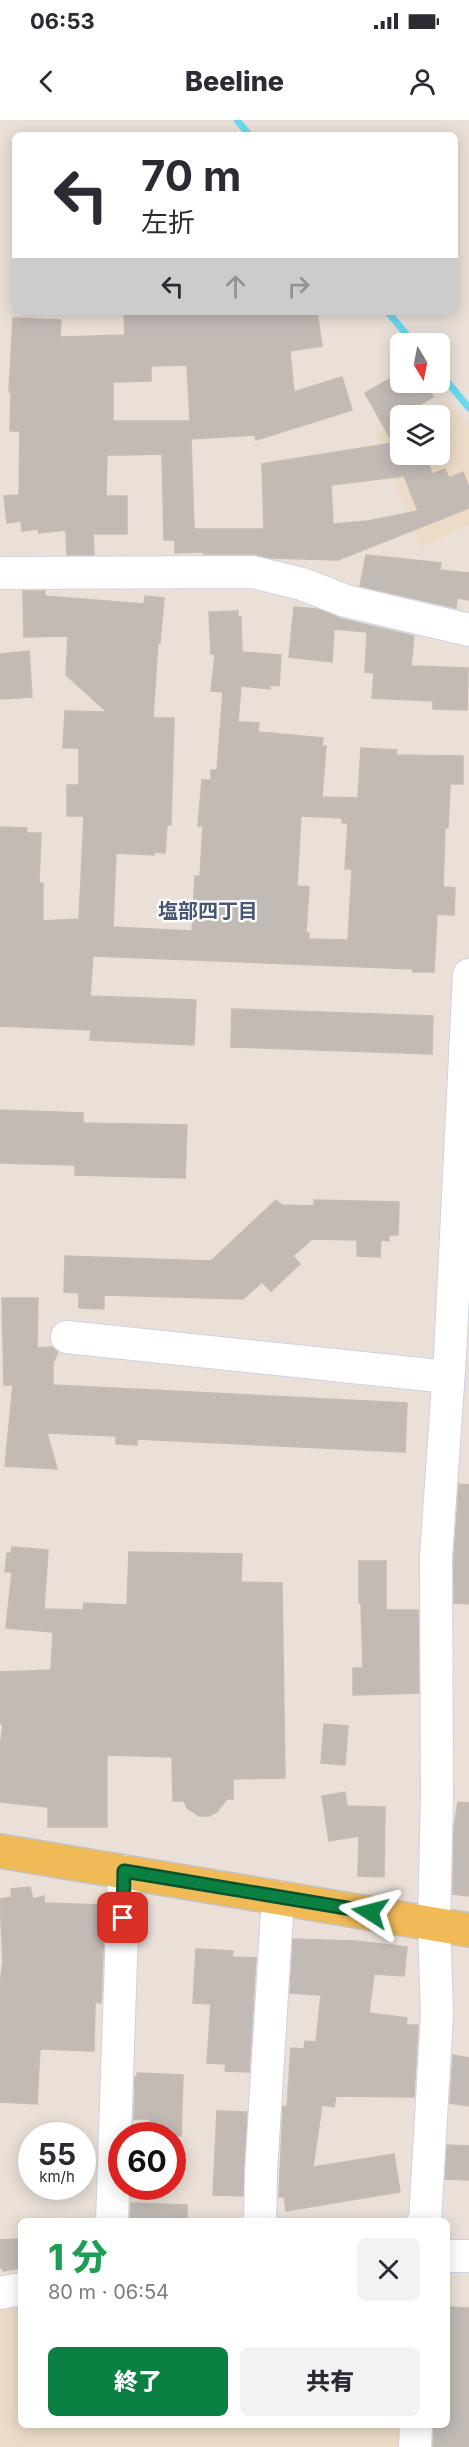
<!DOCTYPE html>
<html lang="ja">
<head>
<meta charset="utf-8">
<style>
	body { margin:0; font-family:Inter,"Noto Sans JP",sans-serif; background:#f2f2f3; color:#2b2b33; height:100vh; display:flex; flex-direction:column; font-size:22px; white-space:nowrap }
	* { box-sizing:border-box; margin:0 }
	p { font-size:20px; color:#7c7c81 }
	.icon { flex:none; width:33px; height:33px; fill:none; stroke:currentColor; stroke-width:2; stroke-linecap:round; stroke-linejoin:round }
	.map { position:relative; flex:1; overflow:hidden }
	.drawer { position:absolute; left:18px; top:2098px; width:432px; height:210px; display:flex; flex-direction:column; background:#fff; border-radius:9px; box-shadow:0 3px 15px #0003 }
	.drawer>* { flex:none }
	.hud { position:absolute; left:12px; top:12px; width:446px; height:183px; border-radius:9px; box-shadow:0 3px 15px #0003; background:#fff; color:#2b2b33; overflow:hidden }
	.needle { width:39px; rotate:170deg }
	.tools { position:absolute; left:390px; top:213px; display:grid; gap:12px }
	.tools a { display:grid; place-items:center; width:60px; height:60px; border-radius:9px; background:#fff; box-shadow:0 3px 15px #0003; font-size:30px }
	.speed { position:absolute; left:18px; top:2002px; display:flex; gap:12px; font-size:30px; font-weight:700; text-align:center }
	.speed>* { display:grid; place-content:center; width:78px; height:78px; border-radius:50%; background:#fff; box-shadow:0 3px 15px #0003; line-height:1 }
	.speed small { font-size:15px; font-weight:400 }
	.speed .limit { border:9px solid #d22; background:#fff; color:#111 }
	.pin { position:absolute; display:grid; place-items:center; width:51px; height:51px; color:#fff; margin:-26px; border-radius:12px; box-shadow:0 3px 9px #0006 }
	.me { position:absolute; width:66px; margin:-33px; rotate:279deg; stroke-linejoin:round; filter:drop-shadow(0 0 4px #0008) }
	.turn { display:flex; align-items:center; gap:21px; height:126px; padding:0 30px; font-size:27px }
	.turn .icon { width:78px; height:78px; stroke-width:2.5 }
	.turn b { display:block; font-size:42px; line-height:51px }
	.lanes { display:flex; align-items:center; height:57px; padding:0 30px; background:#0003; justify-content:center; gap:30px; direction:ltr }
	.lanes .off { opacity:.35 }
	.round { display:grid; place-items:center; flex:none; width:63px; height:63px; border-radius:9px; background:#f2f2f3 }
	.headline { display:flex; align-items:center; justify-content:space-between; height:102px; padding:0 30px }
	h1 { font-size:36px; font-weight:800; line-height:45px; color:#1e9e55 }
	.action { display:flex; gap:12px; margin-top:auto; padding:12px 30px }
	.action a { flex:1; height:69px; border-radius:9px; background:#0b8043; color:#fff; font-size:24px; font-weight:800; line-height:69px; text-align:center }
	.action a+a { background:#f2f2f3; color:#2b2b33 }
	.status { display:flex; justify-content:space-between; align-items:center; height:42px; padding:0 30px; background:#fff; direction:ltr }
	.status svg { height:16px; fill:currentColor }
	header { display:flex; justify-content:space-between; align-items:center; height:78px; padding:0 30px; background:#fff; font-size:27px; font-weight:800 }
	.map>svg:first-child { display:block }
	.education { fill:#ecdcc7 }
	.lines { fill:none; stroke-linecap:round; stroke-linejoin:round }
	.stream { stroke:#69daee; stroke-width:7 }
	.building { fill:#c2bab5; stroke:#c5bcb2; stroke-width:1.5; fill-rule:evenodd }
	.minor-casing { stroke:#cdd3e1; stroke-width:34 }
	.major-casing { stroke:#c3c3c3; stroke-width:36 }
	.minor { stroke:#fff; stroke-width:32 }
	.major { stroke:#f0ba57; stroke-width:33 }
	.route-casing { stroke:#07532c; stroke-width:15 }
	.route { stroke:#0b8043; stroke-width:10 }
	.labels { text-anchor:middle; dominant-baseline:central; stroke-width:4.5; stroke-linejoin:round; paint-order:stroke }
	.neighbourhood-label { font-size:20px; font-weight:bold; fill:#485677; stroke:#fff }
</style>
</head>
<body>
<div class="status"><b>06:53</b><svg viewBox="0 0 49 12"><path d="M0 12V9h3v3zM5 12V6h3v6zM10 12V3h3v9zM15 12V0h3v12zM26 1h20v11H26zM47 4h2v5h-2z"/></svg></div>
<header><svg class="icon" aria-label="back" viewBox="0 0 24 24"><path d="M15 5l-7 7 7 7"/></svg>Beeline<svg class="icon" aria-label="person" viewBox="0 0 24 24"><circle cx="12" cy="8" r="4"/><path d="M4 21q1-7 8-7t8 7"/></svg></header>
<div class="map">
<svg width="469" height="2327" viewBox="0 0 469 2327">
	<rect width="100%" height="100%" fill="#eae0d8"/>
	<path class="education" d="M445,279l24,27v99l-48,22 -45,-113 24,-12v32h40v-38l-28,-1z
		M21,2169v137h395l-2,21h-414v-154z"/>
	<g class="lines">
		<path class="stream" d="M237,0l12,15
			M388,192l26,32
			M440,253l29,35"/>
	</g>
	<path class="building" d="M124,192h193l5,34 -32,5 4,41 48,-15 10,33 -96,30 -1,-5 -64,4 3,90h70l-2,-65 131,-21 -28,-50 35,-20v9h25l8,15 -33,19v38h25l7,20 13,-5 4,9 14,-6 6,16v20l-131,52 -68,-2 -17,-4h-49v-2l-29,1v-13h-11l-2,-86 -39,1h-16l-1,41h21v38h-34l1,21h-27l-1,-25 -27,3 -1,-4 -16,2 -1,-10 -14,2 -3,-27 15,-1 1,-64h-10l1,-39h-2l4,-74 48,2 -1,17 65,-2zM187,245l3,56h-77v-39l38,-1v-15zM404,356l14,35 -50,10 -35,3 -2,-39z
		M366,435l75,8 -1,7 29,3v27l-12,-2 -1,10 -96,-22z
		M23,471h22v5l99,8 1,-8 19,2 -4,45 -2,-1 -5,76h21l-3,107h-4l-2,28 -11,-1v3l-38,-2 -3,74 79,4 3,-55h5l3,-50h-5l4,-46h9v-10h6l6,-78 -12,-1 4,-37h-4l-2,-42 29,-1v6h3l1,35 39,3 -2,31 -9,-1v4l-29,-3 -3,36 21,1 -1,9 65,6 -1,8h4l-4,51 36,1 3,-50 36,2 -1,5 67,1v28h-13l-2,44h-3l-2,59 12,1 -1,27 -17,-1 -3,58h-21v-3l-320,-13 -3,40 106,4 -2,45 -104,-5 1,-10 -91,-4v-199l27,1 -1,5h15l-2,50h4v38l36,-2 5,-103h-17v-31h12v-37h-16l2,-37 42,1 -41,-37 2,-39 -44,1zM301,696l41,2v5h6l-3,46h7l-4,71 -39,-1v-6h-3l3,-46 -12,-1z
		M294,487l23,2 25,10 72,17 -3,30 57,2 -1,42 -34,-1v-8l-61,-3 2,-25 -9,-1 2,-40 -33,-3 -2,33 -43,-5z
		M29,531l3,46 -31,2 -1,-45z
		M232,889l201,7 -1,38 -201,-7z
		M0,990l83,3v10l104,2 -2,53 -110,-3v-10l-75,-2z
		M276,1080l6,5 32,1v-6l85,2 -1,33h-9v6l-8,-1 -1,17 -23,-1v-16l-45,-1 -19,17 7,8 -29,27 -9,-9 -19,17 -139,-4v14l-25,-1v-15l-15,-1 1,-36 146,5z
		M2,1178h36l-1,50 16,-1 5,5 -5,11v22l354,18 -2,49 -268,-13v6l-21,-1v-8l-69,-3 10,36 -52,-3 8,-81h-9z
		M459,1364l10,1v119l-15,-1v-46z
		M12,1427l36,3 -4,59 39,1 1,-7 43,2 2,-53 113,2 -1,28 41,1 3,195 -52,1v20h-6l-10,13 -8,4h-10l-12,-8 -3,-7h-11l-1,-44 -65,-2v72h-59v-20l-48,-5v-54l3,-24h-3v-52l51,-2 2,-38 -47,-4 6,-56h-7l2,-19h4z
		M359,1441h27v49h32l1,83 -66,2v-27h10l-2,-65h-2z
		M324,1604l24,2 -3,39 -24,-2z
		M345,1672l2,14 38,1 -1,70 -26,-1 1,-40 -30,5 -7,-45z
		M458,1682l11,1v93l-16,-2 1,-67z
		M30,1767l3,12 11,-3v7l61,2 -4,98 -6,-1 -1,49 -54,-2 -3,55 -37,-2v-117l3,-24 -3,-62 12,-2 -1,-8z
		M293,1819l63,2 51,6 -3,29 -30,-2 -5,39 38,5 -1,7h12l-4,72 -78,-1 -2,11 -12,-2 -9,62 81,-13 6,38 -114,19 -2,-14h-5l4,-91 4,1 4,-59 13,1 1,-8 11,1 5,-47 -31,-2z
		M196,1829l37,2 -1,6 24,1 -7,114 -24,-1 1,-7 -19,-1 4,-59 -18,-1z
		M453,1935l16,3v48l-19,-3z
		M137,1953l46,2 -2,61h-32l1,-17h-16l1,-42h2z
		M217,1991l30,1 -4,84 -30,-1z
		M447,2025l22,1v34l-24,-1z
		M131,2083l56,2v17h-57z
		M21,2119v29l-18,3 -1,-4 -2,1v-28z
		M447,2187l22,1v139h-36l1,-21h13z"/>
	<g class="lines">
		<g class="minor-casing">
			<path id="minor" d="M0,453l253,-1 49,12 44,17 123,29
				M67,1217l381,40
				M112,2102l12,-351
				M260,2102l1,-50 17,-275
				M423,2102l2,-1 12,-207 -3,-91 3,-127 -1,-240 14,-200 19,-381
				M447,2136h22
				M0,2173l21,-4
				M415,2327l1,-21"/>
		</g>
		<g class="major-casing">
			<path id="major" d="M0,1731l469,79"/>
		</g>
		<use href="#minor" class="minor"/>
		<use href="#major" class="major"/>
	</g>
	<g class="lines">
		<g class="route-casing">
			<path id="route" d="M123,1798l1,-47 246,41"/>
		</g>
		<use href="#route" class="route"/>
	</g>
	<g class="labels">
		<g class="neighbourhood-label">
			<text x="208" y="791">塩部四丁目</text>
		</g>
	</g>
</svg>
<div class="tools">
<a><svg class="needle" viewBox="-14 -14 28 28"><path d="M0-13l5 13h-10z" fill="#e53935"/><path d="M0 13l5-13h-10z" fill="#7c7c81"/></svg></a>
<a><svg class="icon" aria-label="layers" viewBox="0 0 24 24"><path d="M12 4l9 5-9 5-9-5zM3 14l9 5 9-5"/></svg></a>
</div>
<div class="speed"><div>55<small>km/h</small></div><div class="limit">60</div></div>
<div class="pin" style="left:123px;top:1798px;background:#d93025"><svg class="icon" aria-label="arrive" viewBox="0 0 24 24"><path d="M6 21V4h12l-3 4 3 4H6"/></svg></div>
<svg class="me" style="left:370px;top:1792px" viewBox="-20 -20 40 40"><path d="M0-17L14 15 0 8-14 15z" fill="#0b8043" stroke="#fff" stroke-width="4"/></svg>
<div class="hud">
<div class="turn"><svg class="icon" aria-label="left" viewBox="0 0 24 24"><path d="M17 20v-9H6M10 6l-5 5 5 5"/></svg><div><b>70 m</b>左折</div></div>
<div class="lanes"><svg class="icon" aria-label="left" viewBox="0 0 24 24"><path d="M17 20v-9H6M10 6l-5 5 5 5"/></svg><svg class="icon off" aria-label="ahead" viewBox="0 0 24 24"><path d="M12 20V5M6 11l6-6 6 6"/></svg><svg class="icon off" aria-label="right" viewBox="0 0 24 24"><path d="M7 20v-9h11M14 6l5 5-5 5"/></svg></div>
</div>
<section class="drawer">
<div class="headline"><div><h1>1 分</h1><p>80 m · 06:54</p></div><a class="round"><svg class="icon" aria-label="close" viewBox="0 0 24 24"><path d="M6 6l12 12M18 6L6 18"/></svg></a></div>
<div class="action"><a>終了</a><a>共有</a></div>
</section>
</div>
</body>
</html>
